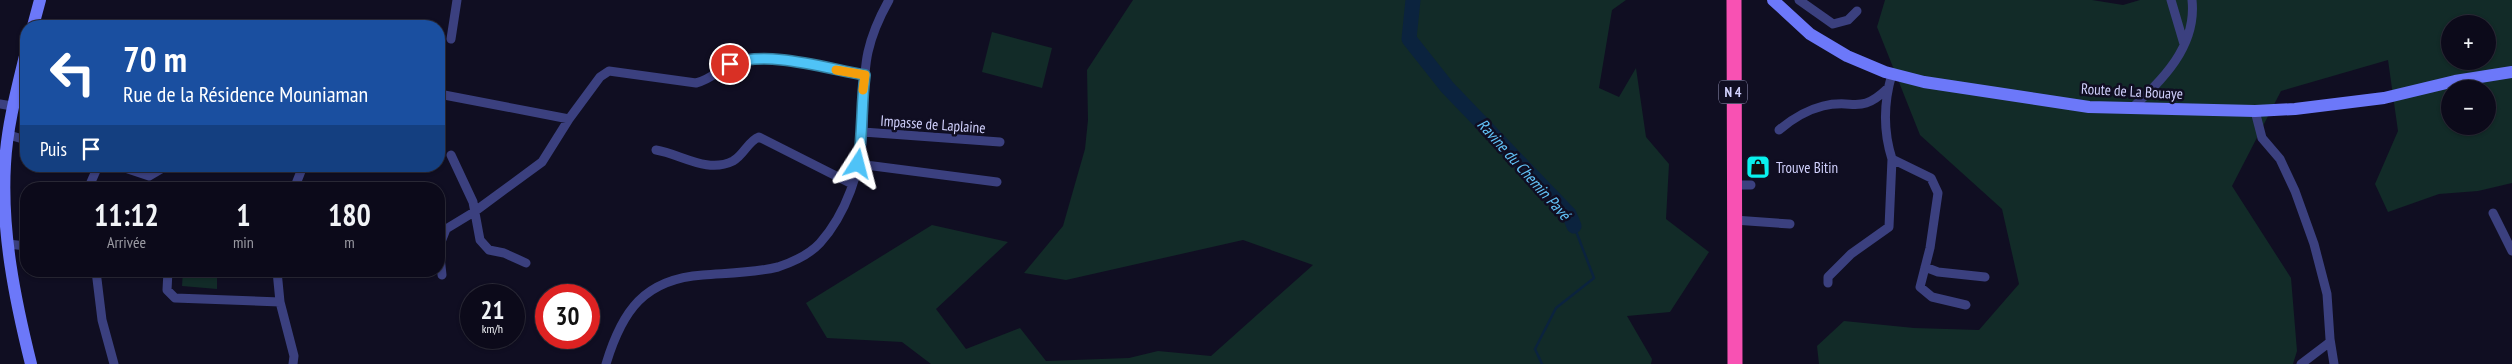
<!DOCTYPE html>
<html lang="fr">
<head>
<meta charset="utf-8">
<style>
	body { margin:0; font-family:"PT Sans Narrow",sans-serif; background:#1a1827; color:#f1f3f6; height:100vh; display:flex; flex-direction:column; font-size:19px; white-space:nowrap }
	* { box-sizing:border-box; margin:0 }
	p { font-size:16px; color:#9a9aa2 }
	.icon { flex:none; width:28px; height:28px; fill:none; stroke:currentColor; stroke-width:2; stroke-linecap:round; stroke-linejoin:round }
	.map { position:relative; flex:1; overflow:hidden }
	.side { position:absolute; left:20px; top:182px; width:425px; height:95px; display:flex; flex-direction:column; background:#0c0a1a; border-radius:20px; box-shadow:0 1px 4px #0004,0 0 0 1px #2c2b39 }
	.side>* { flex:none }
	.banner { position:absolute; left:20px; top:20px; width:425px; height:152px; border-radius:20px; box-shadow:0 1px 4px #0004,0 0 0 1px #2c2b39; background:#1a4fa0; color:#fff; overflow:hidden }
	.controls { position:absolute; left:2441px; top:15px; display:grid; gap:10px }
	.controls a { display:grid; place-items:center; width:55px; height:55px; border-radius:50%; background:#0c0a1a; box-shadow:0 1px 4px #0004,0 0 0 1px #2c2b39; font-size:25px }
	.speed { position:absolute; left:460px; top:284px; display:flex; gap:10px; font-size:25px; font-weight:700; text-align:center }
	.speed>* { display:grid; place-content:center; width:65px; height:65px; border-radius:50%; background:#0c0a1a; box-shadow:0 1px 4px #0004,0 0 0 1px #2c2b39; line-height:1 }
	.speed small { font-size:12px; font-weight:400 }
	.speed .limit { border:8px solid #d22; background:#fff; color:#111 }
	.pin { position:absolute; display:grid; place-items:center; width:42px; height:42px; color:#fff; margin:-21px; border:2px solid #fff; border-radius:50%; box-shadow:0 1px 5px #0007 }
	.me { position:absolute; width:55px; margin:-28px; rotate:9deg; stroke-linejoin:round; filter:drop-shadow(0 0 4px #0008) }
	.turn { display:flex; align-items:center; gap:18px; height:105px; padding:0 20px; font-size:22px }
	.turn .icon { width:65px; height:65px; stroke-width:2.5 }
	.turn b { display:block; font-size:35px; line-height:42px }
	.then { display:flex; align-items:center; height:48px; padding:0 20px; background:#0003; gap:10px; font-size:19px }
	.eta { display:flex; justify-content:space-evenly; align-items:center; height:85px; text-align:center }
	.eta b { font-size:30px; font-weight:700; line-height:35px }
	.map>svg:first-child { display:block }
	.green { fill:#122b28; fill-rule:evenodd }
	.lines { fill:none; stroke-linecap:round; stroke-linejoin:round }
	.stream { stroke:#0b233e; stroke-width:2.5 }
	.river { stroke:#0b233e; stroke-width:15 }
	.street { stroke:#3b407f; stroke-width:9 }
	.secondary { stroke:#6c78f9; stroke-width:12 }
	.highway { stroke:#f851b3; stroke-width:15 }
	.route-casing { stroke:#337fa1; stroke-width:12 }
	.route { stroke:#4fc3f7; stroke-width:9 }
	.slow { stroke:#f59e0b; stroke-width:9 }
	.labels { text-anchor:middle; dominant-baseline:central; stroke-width:5; stroke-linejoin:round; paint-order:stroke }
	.shield { fill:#100e22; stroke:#9796bb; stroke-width:1 }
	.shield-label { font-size:14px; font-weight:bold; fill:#d1d1fd }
	.street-label { font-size:15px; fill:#d1d1fd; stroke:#100e22 }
	.poi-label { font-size:15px; fill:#d1d1fd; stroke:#100e22; text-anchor:start }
	.water-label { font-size:16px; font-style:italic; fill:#63c4f9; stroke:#100e22 }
</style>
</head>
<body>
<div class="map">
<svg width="2512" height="364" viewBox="0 0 2512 364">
	<rect width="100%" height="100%" fill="#100e22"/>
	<path class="green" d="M1133,0h493l-14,10 -13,78 20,9 17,-29 10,69 23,27 -3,55 43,33 -39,60 -43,4 25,43 -1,5h-720l-29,-22 -75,-4 -21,-35 126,-78 76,17 -72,67 30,40 54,-21 26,33 83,-3 29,-7 53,5 102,-91 -70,-25 -177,40 -42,-7 39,-47 22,-77 3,-29 -1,-50z
		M1885,0h207l31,5 17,-5h372v183l-34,8 -39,3 -51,18 -13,-28 23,-53 -10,-71 -107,31 -49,95 59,92 6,73 -4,13h-474l-2,-18 27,-25 70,7 65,2 40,-46 -17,-75 -82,-74 -43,-108zM2450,24h38v37h-38zM2450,89h38v37h-38z
		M992,32l60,16 -10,40 -60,-16z
		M183,271h34v18l-35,-3z"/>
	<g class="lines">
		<path class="stream" d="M1542,364l-7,-15 21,-41 38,-30 -20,-52"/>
		<path class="river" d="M1413,0l-4,39 38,48 122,127 5,12"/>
		<path class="street" d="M1799,0l34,24 15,-4 9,-9
			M2171,0l13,44
			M451,39l6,-39
			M1892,74c-8,27 -9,57 0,85l39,19 7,15 -8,55 -10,39 12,10 34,8
			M439,94l130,25 31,-42 9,-6 87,12c17,-4 28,-18 44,-23 31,-8 92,9 125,15
			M0,104l12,2
			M2131,109c31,-29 66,-62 61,-109
			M2255,111l7,27 18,21 15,32 19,53 13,50 3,45 4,25
			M1779,130c13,-11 28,-20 44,-24 31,-8 36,10 65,-18
			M863,132l137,10
			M9,135l17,5
			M656,150c25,4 51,24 77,11 11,-6 15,-20 26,-24l93,47
			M451,155l22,47 7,38 9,10 15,3 22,10
			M858,164l139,18
			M119,166l30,10 17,-10
			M1733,185h18
			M88,189l10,-23
			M294,189l9,-23
			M2493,213l19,38
			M1734,220l56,4
			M8,244l18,2
			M1925,267l13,5 47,5
			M96,271l6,49 12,44
			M168,271l-1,19 8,8 105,4
			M277,271l3,31 14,54 -1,8
			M442,275l-3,-28 7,-18 28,-17 68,-50 27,-43
			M1828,283v-6l23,-23 38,-27 3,-68
			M606,364c16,-53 38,-85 97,-89 25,-2 50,-2 75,-8 15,-5 31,-12 42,-24 26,-29 41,-73 43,-111 2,-27 -1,-53 5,-80 4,-18 12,-36 21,-52
			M2301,364l29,-22"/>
		<path class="secondary" d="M1773,0l37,34 37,22 38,16 39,10 165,25 166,4 40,-2 89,-11 71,-17 57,-9
			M33,26l7,-26
			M26,52c-9,37 -19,74 -21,112 -4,67 10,136 26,200"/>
		<path class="highway" d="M1734,0l1,364"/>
	</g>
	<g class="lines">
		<g class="route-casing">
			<path id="route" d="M730,64c39,-14 94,4 135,11 -4,30 -2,58 -7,89"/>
		</g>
		<use href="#route" class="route"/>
		<path class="slow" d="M836,70l29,5 -2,15"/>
	</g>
	<defs>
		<g id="shop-square" transform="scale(1.25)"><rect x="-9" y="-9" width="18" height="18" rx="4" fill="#09f1ee" stroke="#100e22"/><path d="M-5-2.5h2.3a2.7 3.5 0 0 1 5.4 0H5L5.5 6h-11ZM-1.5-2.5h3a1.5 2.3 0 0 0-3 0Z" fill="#111"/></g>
	</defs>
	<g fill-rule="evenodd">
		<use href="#shop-square" x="1758" y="167"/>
	</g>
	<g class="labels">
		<rect class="shield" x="1719" y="80.5" width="28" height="23" rx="4"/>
		<g class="shield-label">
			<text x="1733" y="92">N 4</text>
		</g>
		<g class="street-label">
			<text transform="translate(2132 91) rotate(3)">Route de La Bouaye</text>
			<text transform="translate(933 124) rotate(4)">Impasse de Laplaine</text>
		</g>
		<g class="poi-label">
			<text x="1776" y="167">Trouve Bitin</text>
		</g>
		<g class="water-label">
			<text transform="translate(1524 169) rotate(48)">Ravine du Chemin Pavé</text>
		</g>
	</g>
</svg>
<div class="controls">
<a>+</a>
<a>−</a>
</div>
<div class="speed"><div>21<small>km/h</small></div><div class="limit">30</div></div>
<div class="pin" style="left:730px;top:64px;background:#d93025"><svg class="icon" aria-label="arrive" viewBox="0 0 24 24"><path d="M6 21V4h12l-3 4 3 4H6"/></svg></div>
<svg class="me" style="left:858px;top:164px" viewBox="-20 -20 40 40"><path d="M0-17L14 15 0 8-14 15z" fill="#4fc3f7" stroke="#fff" stroke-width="4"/></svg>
<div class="banner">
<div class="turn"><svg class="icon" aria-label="left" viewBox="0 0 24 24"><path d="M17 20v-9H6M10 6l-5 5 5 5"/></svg><div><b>70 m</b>Rue de la Résidence Mouniaman</div></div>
<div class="then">Puis<svg class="icon" aria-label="arrive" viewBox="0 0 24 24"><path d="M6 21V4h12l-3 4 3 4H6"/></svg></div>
</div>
<section class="side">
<div class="eta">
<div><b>11:12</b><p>Arrivée</p></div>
<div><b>1</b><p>min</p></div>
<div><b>180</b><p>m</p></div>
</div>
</section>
</div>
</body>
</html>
